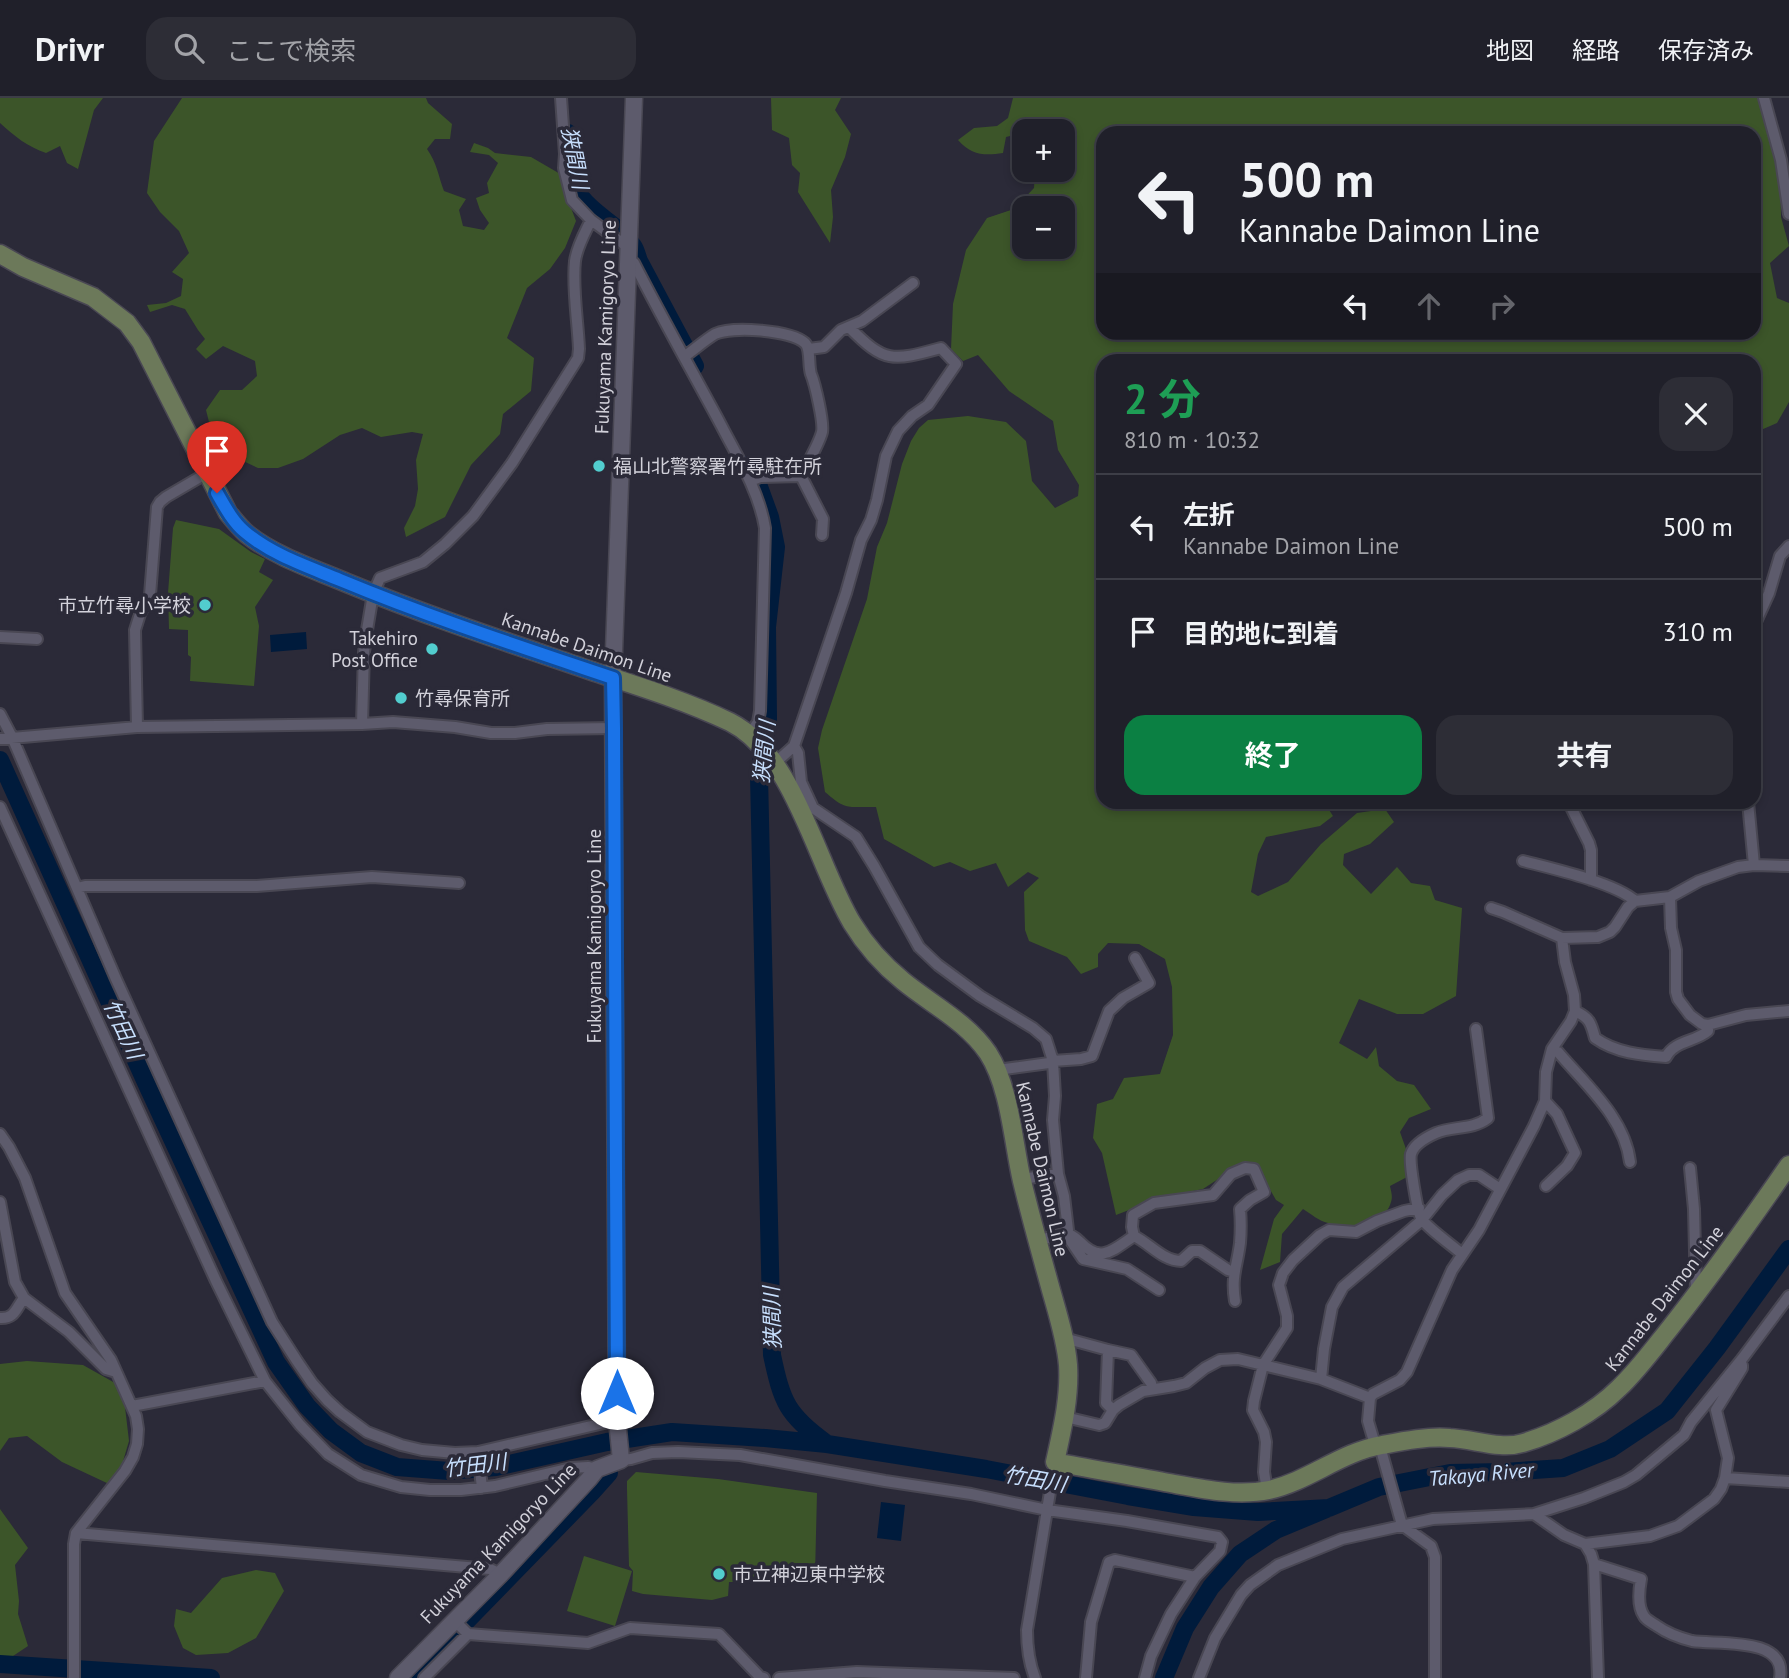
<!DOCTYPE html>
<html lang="ja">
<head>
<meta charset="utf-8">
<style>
	body { margin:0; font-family:"PT Sans","Noto Sans JP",sans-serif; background:#2d2d36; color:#f1f3f6; height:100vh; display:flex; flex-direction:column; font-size:26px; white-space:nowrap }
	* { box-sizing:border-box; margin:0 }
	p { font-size:23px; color:#a2a3a8 }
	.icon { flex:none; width:38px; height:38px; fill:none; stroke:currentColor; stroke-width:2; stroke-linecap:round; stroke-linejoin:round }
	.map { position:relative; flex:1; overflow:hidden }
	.sheet { position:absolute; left:1096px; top:256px; width:665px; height:455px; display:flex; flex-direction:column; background:#20202a; border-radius:21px; box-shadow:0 4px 10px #0003,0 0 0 2px #3d3e47 }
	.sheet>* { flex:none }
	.hud { position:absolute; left:1096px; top:28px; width:665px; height:214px; border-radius:21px; box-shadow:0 4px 10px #0003,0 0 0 2px #3d3e47; background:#20202a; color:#f1f3f6; overflow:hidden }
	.fabs { position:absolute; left:1012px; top:21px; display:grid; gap:14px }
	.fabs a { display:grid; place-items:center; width:63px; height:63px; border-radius:14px; background:#20202a; box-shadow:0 4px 10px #0003,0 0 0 2px #3d3e47; font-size:35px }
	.pin { position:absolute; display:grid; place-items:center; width:60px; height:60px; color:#fff; margin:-72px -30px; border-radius:50% 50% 50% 0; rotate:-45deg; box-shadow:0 0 7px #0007 }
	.pin .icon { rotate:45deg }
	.me { position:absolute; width:77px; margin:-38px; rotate:0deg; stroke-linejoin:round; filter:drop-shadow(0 0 5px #0008) }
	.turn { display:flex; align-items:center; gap:24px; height:147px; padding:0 28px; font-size:32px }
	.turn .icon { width:91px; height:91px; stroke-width:2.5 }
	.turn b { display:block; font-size:49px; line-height:60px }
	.lanes { display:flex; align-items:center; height:66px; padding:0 28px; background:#0003; justify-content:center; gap:35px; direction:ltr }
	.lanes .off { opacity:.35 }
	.round { display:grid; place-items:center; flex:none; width:74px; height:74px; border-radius:21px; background:#2d2d36 }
	.summary { display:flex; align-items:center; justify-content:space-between; height:119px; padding:0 28px }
	h1 { font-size:42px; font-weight:700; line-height:52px; color:#1e9e55 }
	.action { display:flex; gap:14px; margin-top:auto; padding:14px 28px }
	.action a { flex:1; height:80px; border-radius:21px; background:#0b8043; color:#fff; font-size:28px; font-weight:700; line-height:80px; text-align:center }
	.action a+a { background:#2d2d36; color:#f1f3f6 }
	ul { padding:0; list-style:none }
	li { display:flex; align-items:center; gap:21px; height:105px; padding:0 28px; border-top:2px solid #3d3e47 }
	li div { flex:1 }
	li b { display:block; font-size:26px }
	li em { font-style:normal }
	header { display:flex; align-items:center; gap:42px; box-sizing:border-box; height:98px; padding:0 35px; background:#20202a; border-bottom:2px solid #3d3e47 }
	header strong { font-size:33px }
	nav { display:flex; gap:38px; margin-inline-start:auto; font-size:24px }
	.search { width:490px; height:63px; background:#2d2d36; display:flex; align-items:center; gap:18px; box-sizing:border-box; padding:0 24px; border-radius:21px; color:#a2a3a8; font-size:26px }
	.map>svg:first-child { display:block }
	.green { fill:#3c5529; fill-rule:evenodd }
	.water { fill:#001b3c }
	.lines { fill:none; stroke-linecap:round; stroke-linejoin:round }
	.river { stroke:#001b3c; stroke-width:18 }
	.minor-casing { stroke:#494753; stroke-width:14 }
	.secondary-casing { stroke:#494753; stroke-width:19 }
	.primary-casing { stroke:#494753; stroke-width:21 }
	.minor { stroke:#5d5b6c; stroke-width:10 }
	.secondary { stroke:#5d5b6c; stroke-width:16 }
	.primary { stroke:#6c795a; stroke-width:18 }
	.route-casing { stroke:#114b97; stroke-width:18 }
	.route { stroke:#1a73e8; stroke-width:12 }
	.poi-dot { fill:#52cdce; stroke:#2b2a38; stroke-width:2.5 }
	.labels { text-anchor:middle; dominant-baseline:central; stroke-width:7; stroke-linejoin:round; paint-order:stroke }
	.street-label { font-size:19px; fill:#d2d1da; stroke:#2b2a38 }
	.poi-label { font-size:19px; fill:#d2d1da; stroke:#2b2a38; text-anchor:start }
	.water-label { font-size:21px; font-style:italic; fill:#c7dffd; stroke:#2b2a38 }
</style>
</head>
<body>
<header>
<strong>Drivr</strong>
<div class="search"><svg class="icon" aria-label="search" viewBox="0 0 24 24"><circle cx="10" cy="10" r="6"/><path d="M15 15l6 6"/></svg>ここで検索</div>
<nav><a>地図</a><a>経路</a><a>保存済み</a></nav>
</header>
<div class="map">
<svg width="1789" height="1580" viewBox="0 0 1789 1580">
	<rect width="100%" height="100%" fill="#2b2a38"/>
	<path class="green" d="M0,0h103l-9,12 -16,59 -11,-6 -7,-17 -14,7c-18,-6 -32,-17 -46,-30z
		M182,0h244l2,5 24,21 -2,15h-15l-8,10c10,14 11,26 17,42l22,8 -7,11 4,16 21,4 5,-7 -9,-13 -4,-12 13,-5 -2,-10 11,-20 -9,-8 -19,-3 4,-9 14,5 7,5 36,4 31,18 6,25 8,21 -11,27 -15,21 -23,19 -20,50 27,20 -3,33 -28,23 -3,20 -29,31 -26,52 -39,20 -2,-9 11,-22 3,-17 -2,-29 7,-26 -11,-2 -31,5 -19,-9 -22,7 -37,24 -25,9h-20l-30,-14 2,-7 -11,-14 -9,-7 -4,-16 14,-20h22l15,-14 -2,-15 -32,-15 -17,13 -10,-10 9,-10 -7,-9 -13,-21 -13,-4 -22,7 -3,-7 19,-2 15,-7 2,-17 -11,-7 17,-19 -10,-22 -19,-19 -13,-19 7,-52z
		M771,0h70l-6,12 16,24 -6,23 -14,33 2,27 -3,26 -32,-51 2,-19 -8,-8 -3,-27 -17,-8z
		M1013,0h744l4,6 19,61 1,52 8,29 -19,17 7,35 12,5v99l-12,21 -23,10v-73h-652v442h222l9,14 -13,10 -54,11 -8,17 -7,38 7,4 30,-14 33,-38 36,-31 28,-4 9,13 -24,22 -26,10 -1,11 28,29 26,-27 14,16 19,3 5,14 27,8 -6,88 -33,18h-26l-38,-15 -20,44 28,16 9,-12 3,19 18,15 17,4 17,24 -22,9 -9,14 6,17 1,28 -17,9c1,5 3,11 1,16 -7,25 -42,28 -63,21 -9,-2 -17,-9 -25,-14l-21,25 -2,28 -20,8 14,-51 10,-14 -8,-5 -20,-35 -15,-1 -38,25 -40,8 -47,18 -14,-62 -9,-15 4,-34 16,-5 11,-21 36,-4 13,-39 -1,-48 -7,-28 -26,-15 -31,-1 -10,11v13l-17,7 -14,-17 -38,-16 -4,-11 -1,-38 15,-14 -11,-6 -20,15 -12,-24 -26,8 -20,-9 -16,5 -50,-28 -8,-32c-28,-1 -28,5 -51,-15l-7,-44 4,-18 45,-131 10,-52 10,-24 15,-59 9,-23 8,-13 9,-8 40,-4 38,6 20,19 6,40 23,27 23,-12 1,-11 -21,-35 -5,-29 -44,-30 -31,-36 -15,6 -12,-12 2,-45 13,-54 21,-32 27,-9 20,-21 1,-18h27v-39h-38v9l-6,-6 -12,3 -3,16c-19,3 -32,2 -45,-13l16,-12 23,-2 11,-8zM1102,35h652v199h-652zM1024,110h38v39h-38z
		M176,422l43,9 32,23 14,7 -6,13 14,8 -18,27 4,19 -5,60 -64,-5 1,-24 -3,-2v-25l-19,-1 -1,-36 5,-65z
		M27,1263l56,4 32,18 10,24 4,34 -8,27 -12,16 -47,-22 -35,-26 -18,2 -9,13v-87z
		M636,1374l82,7 99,14 -2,82 -6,7h-80l-1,14 -16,4 -69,-6 -11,-3 1,-20 -4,-5 -2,-77v-8z
		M0,1411l28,39 -13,17 4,36 -1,13 10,32 -18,12h-10z
		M584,1458l48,15 -17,55 -48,-15z
		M256,1472l19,3 9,18 -28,47 -28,15 -32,2 -13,-7 -9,-22 2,-17 15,4 31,-35z"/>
	<path class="water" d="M306,534l1,17 -36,3 -1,-17z
		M881,1404l24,3 -4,36 -24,-3z"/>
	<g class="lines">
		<path class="river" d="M568,35c1,15 4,52 13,64 14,19 38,28 52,49 3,4 4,10 6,15l56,105
			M747,367l11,19 12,33 6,30 -9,80 1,92 -9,56 13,580c10,47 15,60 54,88
			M0,662l148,327 128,275 31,44 24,25 30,22 36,14 52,4 47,-4 111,-25 65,-10 93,6 62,6 159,25 142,27 66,11 64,5 71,-4
			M0,1566l211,14
			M411,1580l181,-186 17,-19
			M1164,1580l21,-50 26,-41 29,-33 36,-24 103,-43 71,-14 54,-1 59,-4 47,-19 57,-38 50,-63 72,-99"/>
		<g class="minor-casing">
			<path id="minor" d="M561,0l4,56 -1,14 8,32 19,20 38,28
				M1764,0l17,62 8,54
				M629,163l5,2c28,55 58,108 87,162 17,33 38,66 44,103l-5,183 -2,11 -9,13
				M809,251l15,-2 17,-17 21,-9 51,-38
				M685,258c10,-7 20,-16 30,-22 17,-8 76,-4 90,9 6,6 3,22 6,31 4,10 13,48 11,58 -3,12 -15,32 -21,44l-41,1 -10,4
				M801,378l22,43 -1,16
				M1754,528l15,-33 11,-37 9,-10
				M0,539l37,2
				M0,616l12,23 104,242 156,343 25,39 15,22 15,17 13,12 27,20 34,13 21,5 33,3 23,-1 139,-32
				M362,626l2,-72 3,-22 6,-36 7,-16 43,-16 22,-18 28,-28 39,-53 66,-105 1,-9c-1,-27 -7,-62 -4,-88 2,-15 10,-28 16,-41
				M137,629l-2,-97 5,-16 10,-19 7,-88 3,-5 6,-5 41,-24
				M0,641l137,-12 225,-3 31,-2 62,5 36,6h24l32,-4 67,-1
				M794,648l4,7 3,29 12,26 43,29 18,29 45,81 19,18 42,31 53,32 13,11 7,22 2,35 -2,24 5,54 6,22 4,34 -2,4 17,25 44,10 32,21
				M775,665l19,-17 52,-153 15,-53 10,-20 6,-20 9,-44 12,-25 14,-15 16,-11 28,-41 -15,-16c-48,13 -56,16 -92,-21
				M1564,704l6,3 19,38 2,7v30
				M1748,704l6,63
				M0,709l216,474 49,100 35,44 28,29 33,21 40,12 29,3h31l34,-4 76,-18 17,-1 9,2
				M1523,763c27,7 93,22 112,40
				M77,790l8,-2h172l115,-9 87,6
				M1670,799l1,31 5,22v42l2,7 12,16 12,9 6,1 38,-10 43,-4
				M1491,810l12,4 59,26 36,-1 12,-5 5,-5 13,-20 7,-6 35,-4 29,-16 39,-14 16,-2 35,1
				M1575,913c15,7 16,12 20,27 21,15 46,17 71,19 8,-16 29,-15 42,-26v-6
				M1552,951l6,3c27,32 67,66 72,110
				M997,972l52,-7 4,-2 28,-2 11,-3 17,-45 14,-13 26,-15 -14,-25
				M1545,1003l12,13 18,39 -8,13 -21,20
				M0,1036l9,13 16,31 40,115 46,67 25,56 2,13 -1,15 -4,13 -8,14 -49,62 -2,11v134
				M1690,1070l4,41 2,84
				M1021,1081l37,-5
				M0,1104l15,80 9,16 45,34 37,37 10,3
				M1134,1138l-2,-9 1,-12 21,-12 59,-8 18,-21 14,-6 9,1 10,23 -14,8 -10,9c1,11 1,22 0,34 -3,24 -9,33 -5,58
				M1037,1143c9,-2 20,-7 28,-7 6,0 11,4 15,8 21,22 33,8 54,-6 15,7 29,25 47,25l11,-10h8l28,19 6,2
				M1462,1156c-9,-8 -36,-27 -41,-36 -4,-8 -12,-56 -10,-64 3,-10 16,-17 25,-21 16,-7 37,-3 52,-15l-12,-89
				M0,1220c15,1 16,-10 24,-20
				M1064,1240l44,12 -2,53 7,7
				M1108,1252l23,5 20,28 1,6
				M1321,1281l3,-30 8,-42 11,-20 79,-67 20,-25 16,-15 11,-5h10l21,14
				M132,1308l133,-25
				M1065,1319l34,8 6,-2 8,-13 6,-5 24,-14 31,-5 12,-3 19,-15 15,-8 18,-1 83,20 49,19
				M478,1354l4,36
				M621,1362l10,-1 21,-6 26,-1 62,3 145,26 86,13 76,16 80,11 91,16 4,5 -2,9 -25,26 -24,37 -20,42 -6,22
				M1725,1380l64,4
				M1267,1392l-3,-18 2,-30 -2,-10 -11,-22 1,-9 9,-36 24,-37v-12l-8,-31 4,-12 10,-13 27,-25 9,-5 27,2 21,-11 27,-10 15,-3
				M1534,1416l30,21 21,9 65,-8 28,-10 36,-27 7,-10 4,-11 3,-20 -12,-48 26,-42v-3
				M76,1435l414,36 11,5
				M1585,1446l6,10 3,10 4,114
				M1594,1466l47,15c-2,11 -4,27 3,37 2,4 9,7 13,10 10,7 23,12 35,15 26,4 95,-5 88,37
				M454,1522l14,14 120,9 42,-15 89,6 41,43 4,1
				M424,1580l44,-44
				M779,1580l78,-6 157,6
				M1035,1580c-6,-15 -8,-32 -8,-48l28,-168
				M1086,1580l5,-56 18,-60 6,-2 80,17
				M1199,1580l16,-40 26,-43 9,-10 28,-20 64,-26 91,-20 101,-5 50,-16 40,-16 12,-7 48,-40 7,-13 51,-63 47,-63
				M1435,1580v-121l-4,-11 -29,-21 -21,-75 -8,-12 -5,-17 2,-23 3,-4 27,-14 7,-8 45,-102 27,-40 55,-104 11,-25 1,-29 6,-23 19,-28 4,-10 -1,-16 -9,-33 -3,-24"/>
		</g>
		<g class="secondary-casing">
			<path id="secondary" d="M398,1580l103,-104 88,-95 8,-10 24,-9 -4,-40 -4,-742 21,-580"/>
		</g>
		<g class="primary-casing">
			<path id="primary" d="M0,156l23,13 70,30 34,26 14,19 87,171c6,7 12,15 19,21 29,23 67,35 100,49 80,33 163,60 245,88 46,15 94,30 138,51 64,32 87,143 122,201 14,23 30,41 51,58 28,23 64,41 85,72 22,34 25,89 34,128 9,37 19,73 29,109 7,25 15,50 17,75 2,33 -6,65 -13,97 36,7 73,13 109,20 34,6 71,15 105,8 40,-9 72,-38 113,-45 21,-4 46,-9 68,-7 24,1 50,12 73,5 34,-10 71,-30 96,-55 19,-18 35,-40 51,-60 42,-53 81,-108 119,-163"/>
		</g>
		<use href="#minor" class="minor"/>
		<use href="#secondary" class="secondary"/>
		<use href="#primary" class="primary"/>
	</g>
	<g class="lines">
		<g class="route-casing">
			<path id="route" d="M217,395c8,14 16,29 28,39 27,23 64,35 95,48 89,37 181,67 273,98l1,50 3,665"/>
		</g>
		<use href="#route" class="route"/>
	</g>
	<g class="poi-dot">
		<circle cx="599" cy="368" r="7"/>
		<circle cx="205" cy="507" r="7"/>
		<circle cx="432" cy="551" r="7"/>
		<circle cx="401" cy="600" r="7"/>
		<circle cx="719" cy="1476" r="7"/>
	</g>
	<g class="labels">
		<g class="street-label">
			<text transform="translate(605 229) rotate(-88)">Fukuyama Kamigoryo Line</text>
			<text transform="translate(587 549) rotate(19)">Kannabe Daimon Line</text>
			<text transform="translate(594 838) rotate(-90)">Fukuyama Kamigoryo Line</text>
			<text transform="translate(1043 1071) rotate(77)">Kannabe Daimon Line</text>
			<text transform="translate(1664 1200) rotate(-52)">Kannabe Daimon Line</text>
			<text transform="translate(498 1445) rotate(-46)">Fukuyama Kamigoryo Line</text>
		</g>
		<g class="poi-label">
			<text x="613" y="368">福山北警察署竹尋駐在所</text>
			<text x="191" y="507" text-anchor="end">市立竹尋小学校</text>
			<text x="418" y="540" text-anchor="end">Takehiro<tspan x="418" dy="22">Post Office</tspan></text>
			<text x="415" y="600">竹尋保育所</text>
			<text x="733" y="1476">市立神辺東中学校</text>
		</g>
		<g class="water-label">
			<text transform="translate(575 60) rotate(79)">狭間川</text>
			<text transform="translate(764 654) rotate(-84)">狭間川</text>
			<text transform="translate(123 931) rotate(65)">竹田川</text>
			<text transform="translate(772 1220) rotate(-92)">狭間川</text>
			<text transform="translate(475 1367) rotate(-7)">竹田川</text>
			<text transform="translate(1481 1376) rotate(-5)">Takaya River</text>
			<text transform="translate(1035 1381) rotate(10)">竹田川</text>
		</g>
	</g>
</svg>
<div class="fabs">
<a>+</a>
<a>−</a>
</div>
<div class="pin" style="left:217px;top:395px;background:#d93025"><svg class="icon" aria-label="arrive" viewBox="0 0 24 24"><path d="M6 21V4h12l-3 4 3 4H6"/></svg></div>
<svg class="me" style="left:617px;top:1295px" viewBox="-20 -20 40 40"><circle r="19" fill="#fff"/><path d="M0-13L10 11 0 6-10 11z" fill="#1a73e8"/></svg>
<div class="hud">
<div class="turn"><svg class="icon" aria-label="left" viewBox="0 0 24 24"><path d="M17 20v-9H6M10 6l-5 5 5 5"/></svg><div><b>500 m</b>Kannabe Daimon Line</div></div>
<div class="lanes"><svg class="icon" aria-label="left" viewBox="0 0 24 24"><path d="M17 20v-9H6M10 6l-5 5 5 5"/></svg><svg class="icon off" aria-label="ahead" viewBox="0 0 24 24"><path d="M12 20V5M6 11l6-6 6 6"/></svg><svg class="icon off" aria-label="right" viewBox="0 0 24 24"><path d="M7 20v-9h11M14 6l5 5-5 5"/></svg></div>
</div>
<section class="sheet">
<div class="summary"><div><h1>2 分</h1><p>810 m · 10:32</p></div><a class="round"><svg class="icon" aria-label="close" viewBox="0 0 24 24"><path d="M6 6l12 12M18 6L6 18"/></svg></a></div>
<ul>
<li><svg class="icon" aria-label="left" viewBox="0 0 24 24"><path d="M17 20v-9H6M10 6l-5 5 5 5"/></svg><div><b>左折</b><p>Kannabe Daimon Line</p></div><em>500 m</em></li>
<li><svg class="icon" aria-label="arrive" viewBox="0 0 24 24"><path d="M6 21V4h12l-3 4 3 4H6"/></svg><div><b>目的地に到着</b></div><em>310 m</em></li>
</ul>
<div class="action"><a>終了</a><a>共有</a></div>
</section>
</div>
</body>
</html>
